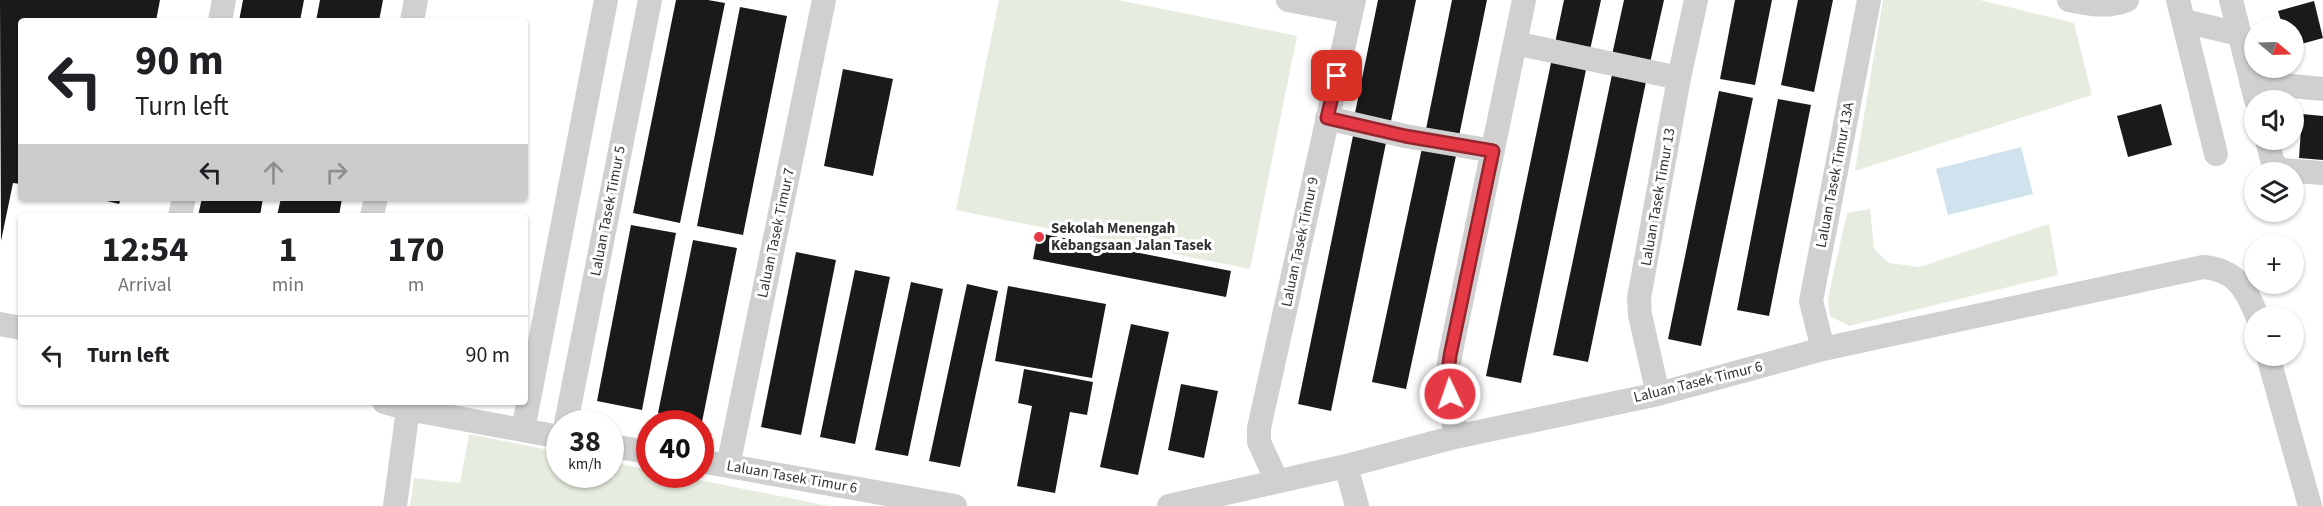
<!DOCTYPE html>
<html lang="en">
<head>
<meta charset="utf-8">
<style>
	body { margin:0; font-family:"Source Sans 3",sans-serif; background:#f2f2f2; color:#202124; height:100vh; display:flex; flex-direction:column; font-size:22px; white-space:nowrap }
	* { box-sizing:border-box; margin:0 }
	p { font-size:20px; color:#757577 }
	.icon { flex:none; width:33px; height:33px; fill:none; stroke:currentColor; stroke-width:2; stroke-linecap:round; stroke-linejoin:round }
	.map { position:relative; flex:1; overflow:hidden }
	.side { position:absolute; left:18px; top:213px; width:510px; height:192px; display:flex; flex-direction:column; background:#fff; border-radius:6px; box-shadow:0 2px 4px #0004 }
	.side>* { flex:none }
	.guide { position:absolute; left:18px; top:18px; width:510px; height:183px; border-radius:6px; box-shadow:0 2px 4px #0004; background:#fff; color:#202124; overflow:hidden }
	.needle { width:39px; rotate:109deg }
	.buttons { position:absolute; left:2244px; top:18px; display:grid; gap:12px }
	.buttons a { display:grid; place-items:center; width:60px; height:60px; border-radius:50%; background:#fff; box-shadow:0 2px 4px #0004; font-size:30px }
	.speed { position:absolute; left:546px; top:410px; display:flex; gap:12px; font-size:30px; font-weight:700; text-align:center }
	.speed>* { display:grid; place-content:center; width:78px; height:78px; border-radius:50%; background:#fff; box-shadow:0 2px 4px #0004; line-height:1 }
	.speed small { font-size:15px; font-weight:400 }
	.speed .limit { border:9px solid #d22; background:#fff; color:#111 }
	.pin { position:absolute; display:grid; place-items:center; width:51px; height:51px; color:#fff; margin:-26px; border-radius:12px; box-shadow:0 3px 9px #0006 }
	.me { position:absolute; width:66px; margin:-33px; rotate:357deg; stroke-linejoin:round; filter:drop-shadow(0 0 4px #0008) }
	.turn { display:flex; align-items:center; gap:21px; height:126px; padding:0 18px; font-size:27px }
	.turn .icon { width:78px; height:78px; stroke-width:2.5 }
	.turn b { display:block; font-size:42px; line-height:51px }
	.lanes { display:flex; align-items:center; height:57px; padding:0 18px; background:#0003; justify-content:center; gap:30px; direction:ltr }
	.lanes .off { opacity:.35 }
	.eta { display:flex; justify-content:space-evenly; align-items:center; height:102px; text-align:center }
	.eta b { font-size:36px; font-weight:700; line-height:42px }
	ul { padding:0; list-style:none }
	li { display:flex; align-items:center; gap:18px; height:78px; padding:0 18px; border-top:2px solid #e0e0e0 }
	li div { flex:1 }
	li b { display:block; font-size:22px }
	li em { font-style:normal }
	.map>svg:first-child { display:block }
	.green { fill:#e6ecdf }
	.water { fill:#cfe2ee }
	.building { fill:#1a1a1a }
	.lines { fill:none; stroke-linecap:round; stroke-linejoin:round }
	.minor { stroke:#d0d0d0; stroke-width:24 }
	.route-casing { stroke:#96252e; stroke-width:15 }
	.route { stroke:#e63946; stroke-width:10 }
	.poi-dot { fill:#e63946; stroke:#fff; stroke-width:2 }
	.labels { text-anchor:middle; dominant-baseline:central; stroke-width:6; stroke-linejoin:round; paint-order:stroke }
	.street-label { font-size:15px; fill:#333; stroke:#fff }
	.poi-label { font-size:15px; font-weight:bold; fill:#333; stroke:#fff; text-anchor:start }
</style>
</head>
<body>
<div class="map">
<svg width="2323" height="506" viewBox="0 0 2323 506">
	<rect width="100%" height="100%" fill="#fff"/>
	<path class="green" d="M999,0h119l179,36 -47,233 -294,-59z
		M1883,0h97l94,23 18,72 -237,76z
		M1870,209l4,40 15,14 31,4 129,-43 9,51 -209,51 -19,-10 -2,-18 19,-85z
		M469,434l90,18 1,22h50l1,-12 38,8 1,4h19l160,32h-419l4,-28 46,5z"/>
	<path class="water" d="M2021,147l12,47 -85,21 -12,-46z"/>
	<path class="building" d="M0,0h160l-4,21h-135v163l-8,-1 -12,58z
		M243,0h61l-4,21h-61z
		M320,0h63l-4,21h-63z
		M676,0h32l17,3 -45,220 -47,-10z
		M1378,0h38l-25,121 -36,-8z
		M1452,0h35l-28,136 -33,-7z
		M1564,0h37l-11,50 -35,-7z
		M1624,0h40l-14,63 -38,-8z
		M1735,0h37l-17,85 -35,-6z
		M1798,0h35l-19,92 -33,-7z
		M2314,1l9,37 -29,8v-18h-11l-5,-17z
		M740,7l47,9 -44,219 -46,-9z
		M1552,58l35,7 -66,318 -35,-7z
		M843,69l50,10 -20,97 -49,-10z
		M1613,70l34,7 -59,285 -35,-7z
		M1719,91l34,7 -52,248 -33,-7z
		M1778,99l33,6 -42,211 -32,-6z
		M2161,104l11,41 -44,12 -11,-41z
		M2302,114l21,2v44l-24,-2z
		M1354,131l33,7 -56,273 -33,-7z
		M1422,148l34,8 -50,233 -34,-7z
		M95,198h26l-2,6z
		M202,198h61l-3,18h-62z
		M281,198h61l-3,18h-62z
		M631,225l45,8 -34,177 -45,-9z
		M1038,233l193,38 -5,26 -193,-38z
		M693,240l44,8 -35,174 -44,-9z
		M796,252l40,8 -35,175 -40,-8z
		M855,270l35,7 -35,167 -35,-7z
		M911,282l32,7 -35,167 -33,-6z
		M967,284l31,7 -38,176 -31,-6z
		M1008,286l98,18 -14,74 -97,-17z
		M1131,324l38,8 -31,143 -38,-8z
		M1024,369l69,13 -6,33 -17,-3 -15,81 -38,-7 15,-80 -14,-3z
		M1181,384l37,7 -14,67 -36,-8z"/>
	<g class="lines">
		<path class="minor" d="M1288,0l63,12
			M2069,0c20,4 38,8 58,0
			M2178,0l38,154
			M2231,0l25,100
			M220,21l4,-21
			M412,21l4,-21
			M2184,21l55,13
			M1515,43l164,35
			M2251,82l72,7
			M1327,118l78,18 88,15
			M2267,140l6,23 8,7 42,3
			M180,216l4,-18
			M372,216l4,-18
			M0,324l21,4
			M1823,349l-12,-48 58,-301
			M2268,356l42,150
			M1658,394l-18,-79 -1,-17 40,-220 17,-78
			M384,402l24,7 152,28
			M566,423l84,-423
			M523,430l83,-430
			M1455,437l-7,-65 2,-16 74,-356
			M610,446l40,6
			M700,461l255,45
			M728,466l96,-466
			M1346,466l11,40
			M1277,481l-18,-39v-14l95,-428
			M395,506l13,-97
			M1169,506l177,-40 109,-29 203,-43 165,-45 380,-82c33,3 43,21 54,49"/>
	</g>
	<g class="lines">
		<g class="route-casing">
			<path id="route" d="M1337,76l-10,42 78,18 88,15 -43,205 -2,16 2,22"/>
		</g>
		<use href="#route" class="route"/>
	</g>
	<circle class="poi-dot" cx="1039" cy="237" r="6"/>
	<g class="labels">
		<g class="street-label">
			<text transform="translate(1835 175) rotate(-79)">Laluan Tasek Timur 13A</text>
			<text transform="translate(1658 197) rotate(-80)">Laluan Tasek Timur 13</text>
			<text transform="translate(608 211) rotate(-79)">Laluan Tasek Timur 5</text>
			<text transform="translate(776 233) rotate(-78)">Laluan Tasek Timur 7</text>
			<text transform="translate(1300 242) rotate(-78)">Laluan Tasek Timur 9</text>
			<text transform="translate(1698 382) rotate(-14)">Laluan Tasek Timur 6</text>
			<text transform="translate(792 477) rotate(10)">Laluan Tasek Timur 6</text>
		</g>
		<g class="poi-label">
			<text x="1051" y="228">Sekolah Menengah<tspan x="1051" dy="17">Kebangsaan Jalan Tasek</tspan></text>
		</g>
	</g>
</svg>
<div class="buttons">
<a><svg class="needle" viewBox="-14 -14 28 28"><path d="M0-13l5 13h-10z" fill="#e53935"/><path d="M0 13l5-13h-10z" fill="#757577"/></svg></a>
<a><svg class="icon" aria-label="sound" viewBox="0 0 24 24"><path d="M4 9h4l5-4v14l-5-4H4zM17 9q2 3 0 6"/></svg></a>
<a><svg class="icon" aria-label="layers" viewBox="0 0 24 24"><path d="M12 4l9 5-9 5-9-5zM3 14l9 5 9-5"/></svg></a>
<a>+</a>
<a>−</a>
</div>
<div class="speed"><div>38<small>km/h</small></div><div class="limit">40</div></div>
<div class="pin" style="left:1337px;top:76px;background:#d93025"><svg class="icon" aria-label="arrive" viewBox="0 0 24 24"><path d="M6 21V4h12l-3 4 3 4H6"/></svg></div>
<svg class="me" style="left:1450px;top:394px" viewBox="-20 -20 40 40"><circle r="17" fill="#e63946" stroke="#fff" stroke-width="3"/><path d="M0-11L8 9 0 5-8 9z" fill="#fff"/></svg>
<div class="guide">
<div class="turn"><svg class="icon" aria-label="left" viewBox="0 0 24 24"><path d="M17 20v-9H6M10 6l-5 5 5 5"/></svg><div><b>90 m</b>Turn left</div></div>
<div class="lanes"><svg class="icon" aria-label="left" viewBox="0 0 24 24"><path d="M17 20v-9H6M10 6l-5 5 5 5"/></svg><svg class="icon off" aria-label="ahead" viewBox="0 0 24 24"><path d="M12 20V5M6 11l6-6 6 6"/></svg><svg class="icon off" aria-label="right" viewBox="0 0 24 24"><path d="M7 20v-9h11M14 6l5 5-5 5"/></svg></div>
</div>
<section class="side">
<div class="eta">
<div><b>12:54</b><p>Arrival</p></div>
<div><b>1</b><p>min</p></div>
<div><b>170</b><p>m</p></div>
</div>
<ul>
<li><svg class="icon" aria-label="left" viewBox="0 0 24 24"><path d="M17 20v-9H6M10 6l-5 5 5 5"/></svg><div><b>Turn left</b></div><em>90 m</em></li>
</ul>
</section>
</div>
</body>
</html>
